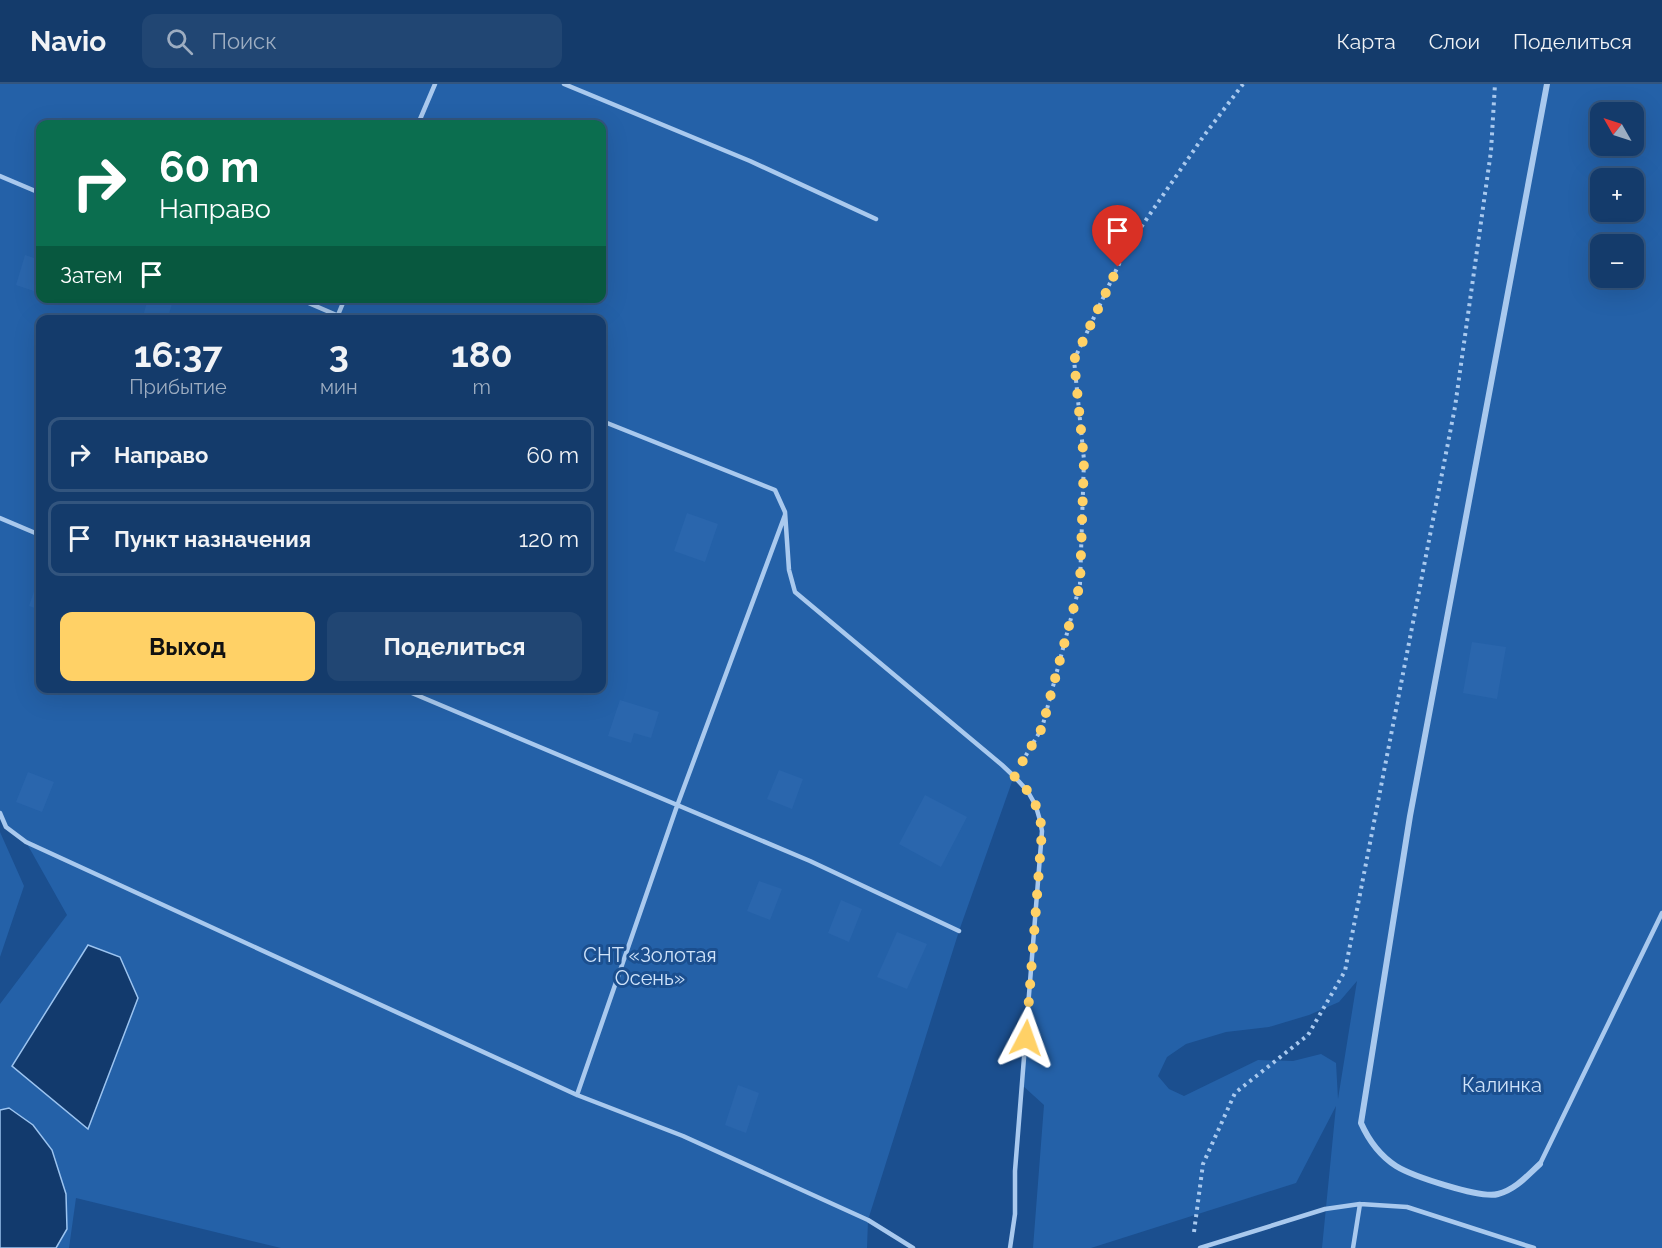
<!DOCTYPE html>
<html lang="ru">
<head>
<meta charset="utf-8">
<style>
	body { margin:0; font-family:Raleway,sans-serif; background:#214673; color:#f1f3f6; height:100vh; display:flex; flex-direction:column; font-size:22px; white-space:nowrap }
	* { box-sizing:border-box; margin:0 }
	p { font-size:20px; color:#9dadc1 }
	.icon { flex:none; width:33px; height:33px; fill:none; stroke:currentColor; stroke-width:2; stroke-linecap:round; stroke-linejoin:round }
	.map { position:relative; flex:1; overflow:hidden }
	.side { position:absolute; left:36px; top:231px; width:570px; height:378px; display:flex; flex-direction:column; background:#143b6b; border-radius:12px; box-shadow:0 6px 24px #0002,0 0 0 2px #33557e }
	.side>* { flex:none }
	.hud { position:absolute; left:36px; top:36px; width:570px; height:183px; border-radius:12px; box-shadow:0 6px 24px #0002,0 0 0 2px #33557e; background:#0b6e4f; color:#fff; overflow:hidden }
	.needle { width:39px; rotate:309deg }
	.tools { position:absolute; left:1590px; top:18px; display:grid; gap:12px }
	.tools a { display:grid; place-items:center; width:54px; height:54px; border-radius:12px; background:#143b6b; box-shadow:0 6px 24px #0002,0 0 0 2px #33557e; font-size:30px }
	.pin { position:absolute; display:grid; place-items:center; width:51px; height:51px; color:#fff; margin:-62px -26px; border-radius:50% 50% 50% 0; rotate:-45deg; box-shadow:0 0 6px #0007 }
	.pin .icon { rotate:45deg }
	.me { position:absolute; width:66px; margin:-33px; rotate:4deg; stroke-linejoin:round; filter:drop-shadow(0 0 4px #0008) }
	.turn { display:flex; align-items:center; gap:21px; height:126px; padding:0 24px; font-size:27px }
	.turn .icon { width:78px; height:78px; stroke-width:2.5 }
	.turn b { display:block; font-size:42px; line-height:51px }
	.then { display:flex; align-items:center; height:57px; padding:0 24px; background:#0003; gap:12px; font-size:22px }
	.eta { display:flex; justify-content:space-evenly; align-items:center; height:102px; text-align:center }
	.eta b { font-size:36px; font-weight:700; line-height:42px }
	.primary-button { display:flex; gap:12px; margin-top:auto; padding:12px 24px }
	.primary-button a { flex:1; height:69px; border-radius:12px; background:#ffd166; color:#111; font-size:24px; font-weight:700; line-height:69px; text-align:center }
	.primary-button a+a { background:#214673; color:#f1f3f6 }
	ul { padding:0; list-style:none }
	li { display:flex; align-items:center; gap:18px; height:75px; margin:0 12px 9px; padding:0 12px; border:3px solid #33557e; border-radius:12px }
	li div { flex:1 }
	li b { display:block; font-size:22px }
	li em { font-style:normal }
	header { display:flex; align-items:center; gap:36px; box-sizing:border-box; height:84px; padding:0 30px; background:#143b6b; border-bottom:2px solid #33557e }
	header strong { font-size:28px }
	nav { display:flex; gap:33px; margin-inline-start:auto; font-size:21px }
	.search { width:420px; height:54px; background:#214673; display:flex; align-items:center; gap:15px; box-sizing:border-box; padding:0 21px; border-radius:12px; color:#9dadc1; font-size:22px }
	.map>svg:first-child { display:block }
	.green { fill:#2461a8; fill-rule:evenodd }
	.water { fill:#123a6d; stroke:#9cc4f0; stroke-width:1.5 }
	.building { fill:#2a66ad }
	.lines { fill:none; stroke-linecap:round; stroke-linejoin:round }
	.path { stroke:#a9c9ee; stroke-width:4; stroke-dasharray:3 4.5; stroke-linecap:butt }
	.service { stroke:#a9c9ee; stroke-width:4.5 }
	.minor { stroke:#a9c9ee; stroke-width:6 }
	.route { stroke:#ffd166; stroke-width:10; stroke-dasharray:0 18 }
	.labels { text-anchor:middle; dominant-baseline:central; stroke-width:6; stroke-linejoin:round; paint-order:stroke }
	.park-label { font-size:20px; fill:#cfe3fa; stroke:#1b4f8f }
</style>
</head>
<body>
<header>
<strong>Navio</strong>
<div class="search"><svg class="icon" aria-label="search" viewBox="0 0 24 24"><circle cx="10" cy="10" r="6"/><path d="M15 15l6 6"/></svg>Поиск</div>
<nav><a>Карта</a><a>Слои</a><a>Поделиться</a></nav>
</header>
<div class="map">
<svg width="1662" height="1164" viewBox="0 0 1662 1164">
	<rect width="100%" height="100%" fill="#1b4f8f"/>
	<path class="green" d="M0,0h1662v1164h-340l14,-142 -40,77 -205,65h-58l11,-143 -22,-20 20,-254c-3,-24 -10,-38 -28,-55l-55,155 -91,289 -1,28h-586l-205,-50 -7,50h-69v-244l67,-89 -41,-73 -20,-15 -6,-14zM1600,28h34v34h-34zM40,40h562v174h-562zM1600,94h34v34h-34zM1600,160h34v34h-34zM40,236h562v368h-562zM1357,897l-19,118 -2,-36 -15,-9 -28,7 -35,-1 -74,36 -15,-7 -11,-13 9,-19 19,-13 40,-12 43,-5 40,-12 30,-13z
		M0,748l24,54 -24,71z"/>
	<path class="water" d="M88,861l32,12 18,41 -50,131 -76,-63z
		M9,1024l24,17 19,25 14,44 1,35 -11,19h-56v-138z"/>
	<path class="building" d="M25,171l15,5v33l-24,-8z
		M148,214h26l-7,22h-25z
		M687,429l31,11 -13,38 -31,-11z
		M40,490v36l-11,-4z
		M1472,558l34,5 -9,52 -34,-6z
		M620,616l39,12 -8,26 -17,-5 -3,10 -23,-7z
		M779,686l24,9 -11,30 -25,-10z
		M28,688l26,10 -12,30 -26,-10z
		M925,711l42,22 -26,50 -42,-23z
		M759,797l23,8 -12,31 -23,-9z
		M841,816l21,9 -13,33 -21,-9z
		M897,848l30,12 -20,45 -30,-12z
		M738,1001l21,8 -13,40 -21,-8z"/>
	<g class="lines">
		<path class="path" d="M1022,678l20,-34 38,-144 4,-124 -10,-100 52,-111 77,-112 40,-53
			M1194,1148l9,-68 32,-71 73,-58 37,-64 110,-564 36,-256 4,-67"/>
		<path class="service" d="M564,0l186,77 126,58
			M418,40l17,-40
			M0,92l40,17
			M297,214l51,22
			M338,231l7,-17
			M602,337l173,69 10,22 4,58 6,22 207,173c24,22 35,33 40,66l-27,340v43l-5,34
			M0,434l40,17
			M400,604l410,173 149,70
			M0,729l6,14 20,15 551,253 106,41 185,84 45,28
			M577,1011l100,-289 108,-291
			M1540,1080l122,-251
			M1200,1164l125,-39 35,-5 47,3 127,41
			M1353,1164l7,-44"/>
		<path class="minor" d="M1540,1080c-12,11 -25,26 -42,30 -17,5 -86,-18 -102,-28 -17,-11 -27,-25 -35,-43l49,-307 137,-732"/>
	</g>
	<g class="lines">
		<path class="route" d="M1026,954l16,-207c-3,-24 -10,-38 -28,-55l28,-48 38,-144 4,-124 -10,-100 44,-93"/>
	</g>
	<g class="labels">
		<g class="park-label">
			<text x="650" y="871">СНТ «Золотая<tspan x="650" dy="23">Осень»</tspan></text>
			<text x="1502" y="1001">Калинка</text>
		</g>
	</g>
</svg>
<div class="tools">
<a><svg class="needle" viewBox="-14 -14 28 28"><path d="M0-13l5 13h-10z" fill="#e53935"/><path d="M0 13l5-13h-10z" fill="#9dadc1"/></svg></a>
<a>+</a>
<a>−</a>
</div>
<div class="pin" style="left:1118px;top:183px;background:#d93025"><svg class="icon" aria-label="arrive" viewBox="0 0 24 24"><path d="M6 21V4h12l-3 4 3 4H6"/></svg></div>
<svg class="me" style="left:1026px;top:954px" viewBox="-20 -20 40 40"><path d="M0-17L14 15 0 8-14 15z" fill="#ffd166" stroke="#fff" stroke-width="4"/></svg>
<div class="hud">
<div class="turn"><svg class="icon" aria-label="right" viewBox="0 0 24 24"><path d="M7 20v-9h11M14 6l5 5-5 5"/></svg><div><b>60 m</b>Направо</div></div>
<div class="then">Затем<svg class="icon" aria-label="arrive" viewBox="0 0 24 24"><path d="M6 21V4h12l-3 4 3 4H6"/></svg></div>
</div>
<section class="side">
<div class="eta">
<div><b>16:37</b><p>Прибытие</p></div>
<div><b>3</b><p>мин</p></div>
<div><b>180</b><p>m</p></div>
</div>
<ul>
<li><svg class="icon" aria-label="right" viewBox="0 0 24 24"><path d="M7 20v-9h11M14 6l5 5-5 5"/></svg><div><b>Направо</b></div><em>60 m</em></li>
<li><svg class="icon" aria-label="arrive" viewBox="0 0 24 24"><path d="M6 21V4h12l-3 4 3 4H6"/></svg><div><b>Пункт назначения</b></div><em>120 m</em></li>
</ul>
<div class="primary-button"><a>Выход</a><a>Поделиться</a></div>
</section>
</div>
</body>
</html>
